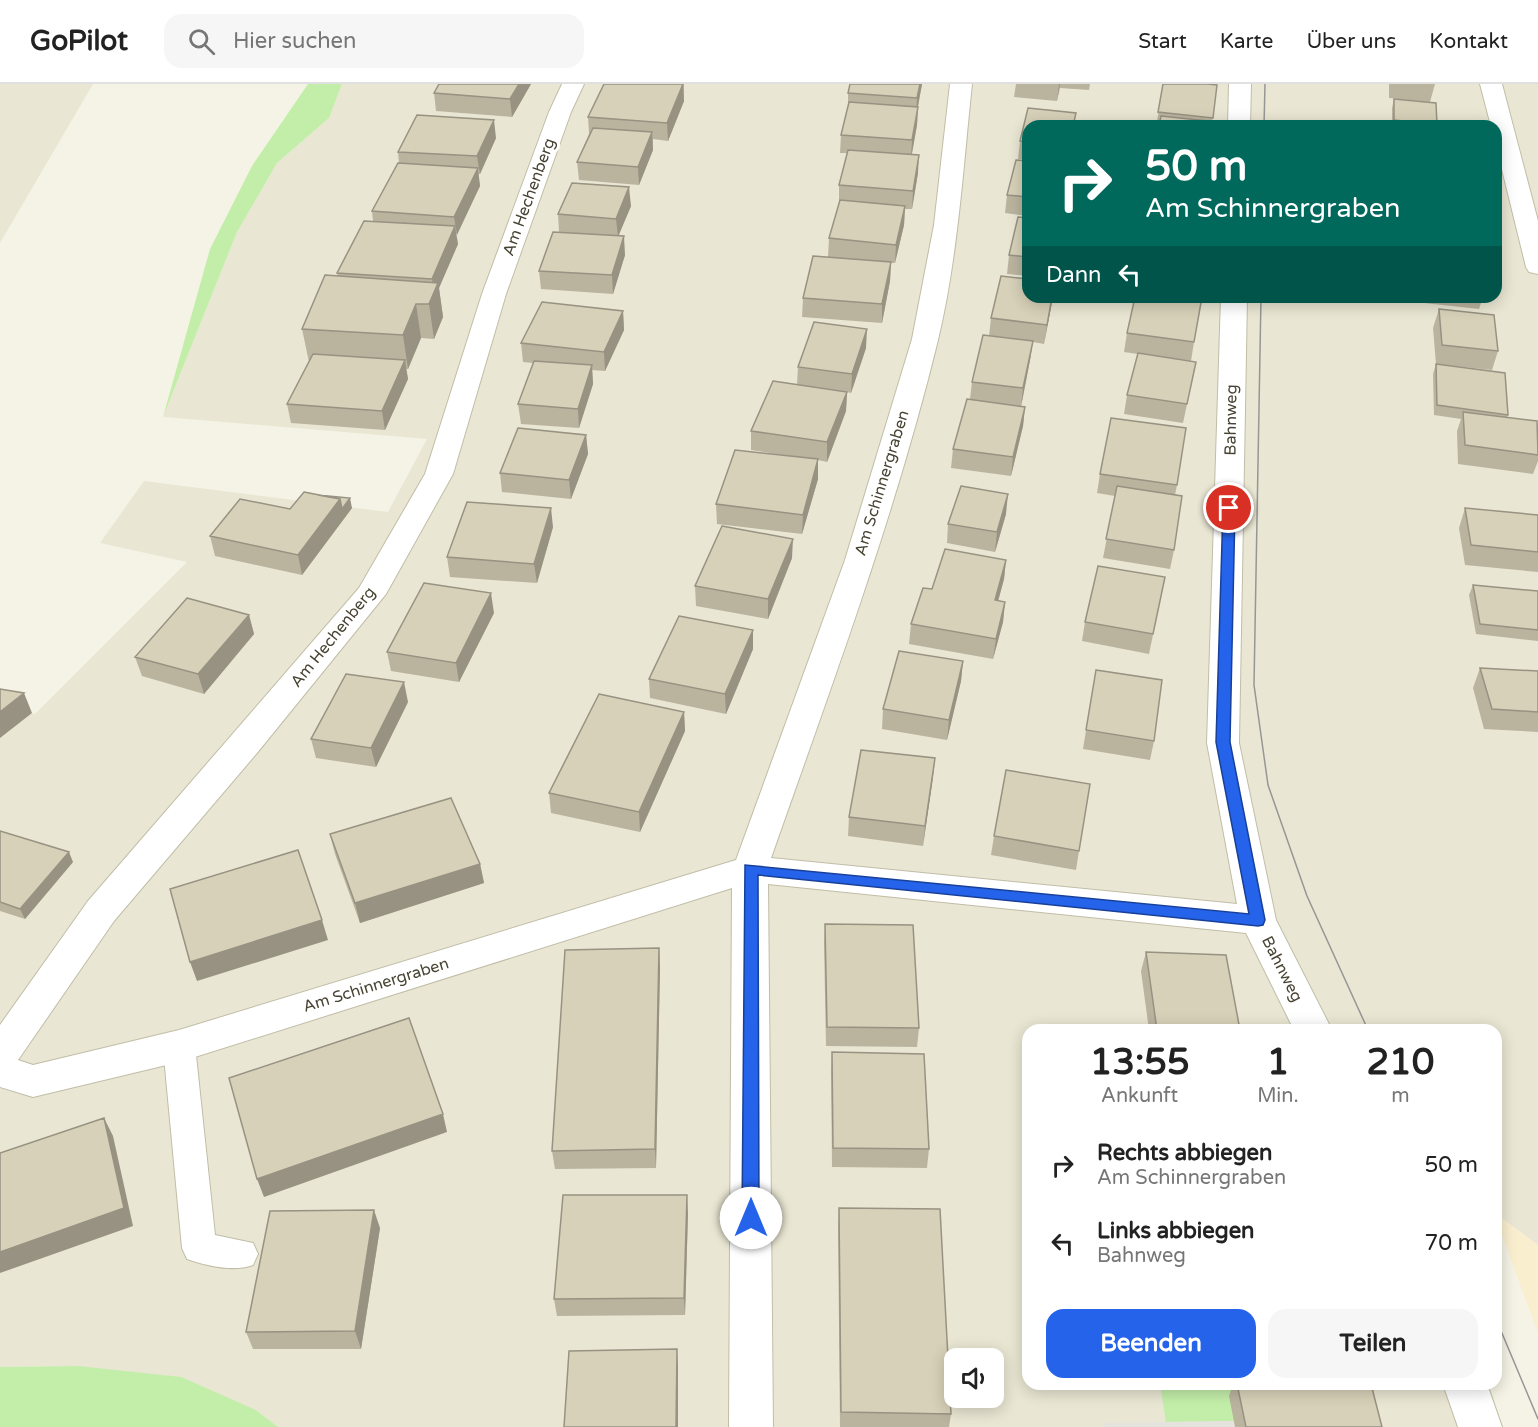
<!DOCTYPE html>
<html lang="de">
<head>
<meta charset="utf-8">
<style>
	body { margin:0; font-family:"Varela Round",sans-serif; background:#f6f6f6; color:#222; height:100vh; display:flex; flex-direction:column; font-size:22px; white-space:nowrap }
	* { box-sizing:border-box; margin:0 }
	p { font-size:20px; color:#767676 }
	.icon { flex:none; width:33px; height:33px; fill:none; stroke:currentColor; stroke-width:2; stroke-linecap:round; stroke-linejoin:round }
	.map { position:relative; flex:1; overflow:hidden }
	.sheet { position:absolute; left:1022px; top:940px; width:480px; height:366px; display:flex; flex-direction:column; background:#fff; border-radius:18px; box-shadow:0 3px 15px #0003 }
	.sheet>* { flex:none }
	.hud { position:absolute; left:1022px; top:36px; width:480px; height:183px; border-radius:18px; box-shadow:0 3px 15px #0003; background:#00695c; color:#fff; overflow:hidden }
	.buttons { position:absolute; left:944px; top:1264px; display:grid; gap:12px }
	.buttons a { display:grid; place-items:center; width:60px; height:60px; border-radius:12px; background:#fff; box-shadow:0 3px 15px #0003; font-size:30px }
	.pin { position:absolute; display:grid; place-items:center; width:51px; height:51px; color:#fff; margin:-26px; border:3px solid #fff; border-radius:50%; box-shadow:0 2px 6px #0007 }
	.me { position:absolute; width:66px; margin:-33px; rotate:0deg; stroke-linejoin:round; filter:drop-shadow(0 0 4px #0008) }
	.turn { display:flex; align-items:center; gap:21px; height:126px; padding:0 24px; font-size:27px }
	.turn .icon { width:78px; height:78px; stroke-width:2.5 }
	.turn b { display:block; font-size:42px; line-height:51px }
	.then { display:flex; align-items:center; height:57px; padding:0 24px; background:#0003; gap:12px; font-size:22px }
	.eta { display:flex; justify-content:space-evenly; align-items:center; height:102px; text-align:center }
	.eta b { font-size:36px; font-weight:700; line-height:42px }
	.cta { display:flex; gap:12px; margin-top:auto; padding:12px 24px }
	.cta a { flex:1; height:69px; border-radius:18px; background:#2563eb; color:#fff; font-size:24px; font-weight:700; line-height:69px; text-align:center }
	.cta a+a { background:#f6f6f6; color:#222 }
	ul { padding:0; list-style:none }
	li { display:flex; align-items:center; gap:18px; height:78px; padding:0 24px }
	li div { flex:1 }
	li b { display:block; font-size:22px }
	li em { font-style:normal }
	header { display:flex; align-items:center; gap:36px; box-sizing:border-box; height:84px; padding:0 30px; background:#fff; border-bottom:2px solid #e0e0e0 }
	header strong { font-size:28px }
	nav { display:flex; gap:33px; margin-inline-start:auto; font-size:21px }
	.search { width:420px; height:54px; background:#f6f6f6; display:flex; align-items:center; gap:15px; box-sizing:border-box; padding:0 21px; border-radius:18px; color:#767676; font-size:22px }
	.map>svg:first-child { display:block }
	.residential { fill:#e9e6d3; fill-rule:evenodd }
	.commercial { fill:#f9eece }
	.green { fill:#c3eea9 }
	.parking { fill:#e5e3de }
	.lines { fill:none; stroke-linecap:round; stroke-linejoin:round }
	.service-casing { stroke:#c1bda7; stroke-width:2 }
	.minor-casing { stroke:#c1bda7; stroke-width:2 }
	.service { fill:#fff; fill-rule:evenodd }
	.minor { fill:#fff; fill-rule:evenodd }
	.tram { stroke:#969696; stroke-width:1.5 }
	.wall { fill:#bab49f }
	.shaded-wall { fill:#979282 }
	.building { fill:#d8d1b9; stroke:#979282; stroke-width:1.5 }
	.route { fill:#2563eb; stroke:#184099; stroke-width:1.5 }
	.labels { text-anchor:middle; dominant-baseline:central; stroke-width:6; stroke-linejoin:round; paint-order:stroke }
	.street-label { font-size:16px; fill:#484434; stroke:#fff }
</style>
</head>
<body>
<header>
<strong>GoPilot</strong>
<div class="search"><svg class="icon" aria-label="search" viewBox="0 0 24 24"><circle cx="10" cy="10" r="6"/><path d="M15 15l6 6"/></svg>Hier suchen</div>
<nav><a>Start</a><a>Karte</a><a>Über uns</a><a>Kontakt</a></nav>
</header>
<div class="map">
<svg width="1538" height="1343" viewBox="0 0 1538 1343">
	<rect width="100%" height="100%" fill="#f5f3e5"/>
	<path class="residential" d="M0,0h93l-93,159z
		M342,0h1196v1161l-42,-31v-184h-468v354l461,1 14,42h-1225l-22,-17 -178,-44 -78,1v-660l35,7 152,-152 -87,-19 44,-62 244,31 39,-73 -264,-22 74,-185 40,-69 52,-45zM1028,42h468v171h-468zM954,1275h39v39h-39z"/>
	<path class="commercial" d="M1496,1130l42,31v88l-42,-114z"/>
	<path class="green" d="M308,0h34l-13,34 -52,45 -40,69 -74,185 47,-168 42,-83z
		M78,1282l103,11 75,33 22,17h-278v-60z
		M1160,1301h115l-41,36 -68,1z"/>
	<path class="parking" d="M1234,1337l1,6h-130l-1,-4z"/>
	<g class="lines">
		<g class="service-casing">
			<path id="service" d="M179,949l11,4 5,9 20,189 38,8 5,11 -5,11c-20,7 -46,1 -66,-6l-5,-11 -19,-202 5,-9z"/>
		</g>
		<g class="minor-casing">
			<path id="minor" d="M562,0h22l-13,28 -65,182 -53,180 -67,120 -129,159 -143,168 -96,139 15,5 146,-35 557,-170 109,-300 67,-221 22,-114 16,-141h22c-9,85 -14,172 -34,256 -43,176 -107,347 -167,518l466,46 -30,-161 14,-446h26l-8,446 37,177 56,110h-38l-48,-97 -478,-49 5,543h-44l3,-539 -553,174 -146,35 -33,-10v-62l88,-124 271,-313 66,-114 57,-180 67,-182z
				M1229,0h22l-1,42h-22z
				M1480,0h22l36,137v53l-9,-2 -3,-5 -30,-122v-19h-5z
				M1443,1300h44l15,43h-44z"/>
		</g>
		<use href="#service" class="service"/>
		<use href="#minor" class="minor"/>
		<path class="tram" d="M1264,42l1,-42
			M1261,213l-7,388 14,100 39,111 61,134
			M1496,1235l42,100"/>
	</g>
	<path class="wall" d="M439,0h92l-19,33 -76,-6 -2,-18z
		M684,0v17l-16,40 -15,-2v11l-14,35 -60,-5 -2,-18 12,-28 -1,-17z
		M922,0l-4,23 -1,18 -5,29 6,19 -6,36h-7l-1,16 -9,38h-4l-1,18 -8,42 -80,-6 1,-19 25,-41 1,-19 10,-34v-19l8,-32h-7l1,-18 7,-28v-14z
		M1016,0h74l-1,6 -29,-2 -3,13 -43,-4z
		M1163,0l54,1 -5,37 -55,-1z
		M1389,0h46l-5,18 -41,-4z
		M1394,15l42,4v23h-44v-18z
		M1028,42v34l-10,-1 2,-18z
		M496,54l-16,36h-2l2,12 -24,49 2,9 -19,44 4,29 -9,22 -13,-1 -13,31h-2l2,10 -23,51 -94,-7 -4,-19 22,-42 -7,-33 36,-53 -1,-3 36,-52 -1,-10 27,-48 -1,-11z
		M1028,77v55l-23,-3 2,-18z
		M631,122l-13,30 7,19 -12,39 -72,-5 -2,-18 20,-39 -1,-18z
		M1028,134v58l-21,-2 2,-19z
		M1028,213h25l-9,47 -11,-2 -3,18 -9,46 4,1 -2,19 -12,50 -60,-8 2,-19 17,-50 2,-17 17,-46 2,-18z
		M1423,213h60l-4,12 -55,-6z
		M1439,225l59,42 -6,19 -56,-6 -3,-36z
		M623,227l1,19 -19,41 -13,-1 1,14 -14,44 -58,-4 -3,-20 15,-41 -10,-1 -2,-19z
		M1127,249l67,9 -3,19 5,1 -13,61 -59,-9 3,-19 11,-41 -14,-2z
		M866,264l-15,45 -4,-1 -1,19 -19,51 -9,-2v19l-16,55 -85,-10 -1,-20 80,-47 -45,-7v-19l46,-46 1,-18z
		M1436,280l72,51 -1,2 31,14v30l-5,13 -75,-10 -1,-33 4,-12 -27,-4 -1,-41z
		M586,351l2,19 -17,45 -69,-7 -2,-19z
		M1100,390l77,11 -2,10 -1,55 -4,19 -67,-11 12,-62 -18,-3z
		M352,424l-50,67 -87,-19 -5,-20 80,-27z
		M1465,424l73,7v57l-73,-7 -6,-37z
		M1006,430l-11,38 -48,-9 1,-19z
		M553,443l-16,56 -87,-6 -3,-20z
		M792,474l-24,61 -72,-13 -1,-20z
		M1006,476l-2,19 -6,22 7,1 -2,20 -10,37 -84,-15 2,-20 21,-35z
		M1165,493l-16,77 -67,-13 3,-19z
		M1473,501l65,6v50l-62,-7 -7,-39z
		M494,529l-35,69 -68,-11 -4,-19z
		M249,531l5,19 -50,60 -62,-18 -7,-19z
		M753,565l-27,65 -76,-16 -1,-19z
		M963,577l-2,20 -14,59 -65,-11 1,-20z
		M1480,584l58,3v61l-54,-3 -11,-41z
		M1096,586l58,71 -4,19 -67,-11z
		M408,618l-32,65 -60,-9 -5,-19z
		M684,628l1,19 -45,101 -89,-19 -2,-20z
		M935,674l-12,88 -75,-10 1,-19z
		M0,747l73,31 -48,57 -25,-8z
		M330,750l150,30 4,19 -124,40 -25,-69z
		M994,752l85,15 -3,19 -85,-15z
		M825,840l94,104 -2,19 -91,-1 -2,-103z
		M659,864l1,20 -4,200 -101,1 -3,-18z
		M1146,868l94,78h-91l-8,-59z
		M832,968l97,97 -2,19 -95,-1 -1,-96z
		M839,1124l112,206 -2,13h-109l-2,-201z
		M688,1129l-3,102 -128,1 -3,-17z
		M380,1144l-19,121h-108l-7,-17z
		M1233,1300h138l11,43h-147l-6,-31z"/>
	<path class="shaded-wall" d="M519,0h12l-19,33 -2,-18z
		M683,0l1,17 -16,40 -1,-18z
		M920,0h2l-6,32 1,-18z
		M1059,0h1l-3,17z
		M918,23l-1,18 -6,33 1,-18z
		M494,36l2,18 -16,36 -3,-18z
		M652,48l1,18 -14,35 -1,-18z
		M919,71l-1,18 -6,36 1,-18z
		M478,84l2,18 -23,49 -3,-18z
		M629,103l2,19 -13,31 -2,-18z
		M905,122l-1,19 -9,38 1,-18z
		M455,142l3,18 -19,44 4,29 -9,22 -5,-35 5,-12 -2,-13z
		M624,152l1,19 -12,39 -1,-19z
		M891,178l-1,19 -8,42v-19z
		M1052,213h1l-9,47 3,-19z
		M416,220l5,34 -13,31 -5,-34z
		M623,227l1,19 -19,41 -1,-19z
		M867,245l-1,19 -15,45 1,-19z
		M1033,257l-3,19 -9,47 2,-19z
		M405,276l3,19 -23,51 -3,-19z
		M592,281l1,19 -14,44 -1,-19z
		M847,308l-1,19 -19,51v-20z
		M1025,323l-2,19 -12,50 2,-19z
		M586,351l2,19 -17,45 -2,-19z
		M818,375v20l-16,55 1,-19z
		M1008,410l-2,20 -11,38 2,-20z
		M350,414l2,10 -50,67 -4,-20 42,-56z
		M551,424l2,19 -16,56 -3,-19z
		M793,455l-1,19 -24,61v-20z
		M1006,476l-2,19 -11,41 2,-20z
		M491,509l3,20 -35,69 -3,-19z
		M1005,518l-2,20 -10,37 3,-20z
		M249,531l5,19 -50,60 -6,-20z
		M753,546v19l-27,65 -1,-20z
		M963,577l-2,20 -14,59 2,-20z
		M404,598l4,20 -32,65 -5,-19z
		M24,609l8,20 -32,25v-26z
		M684,628l1,19 -45,101 -1,-20z
		M935,674l-2,20 -10,68 2,-20z
		M69,768l4,10 -48,57 -5,-10z
		M480,780l4,19 -124,40 -5,-20z
		M322,836l6,20 -131,41 -7,-19z
		M659,864l1,20 -4,200 -1,-19z
		M443,1030l4,18 -183,65 -7,-18z
		M104,1034l9,18 20,90 -133,47v-21z
		M687,1111l1,18 -3,102 -1,-17z
		M374,1126l6,18 -19,121 -6,-18z
		M677,1265l1,17v61h-2z"/>
	<path class="building" d="M439,0h80l-9,15 -76,-6z
		M604,0h79l-16,39 -79,-6z
		M850,0h70l-3,14 -69,-5z
		M1163,0h45l9,1 -4,33 -55,-6z
		M1394,15l42,4 1,22 -43,-5z
		M849,18l69,5 -6,33 -71,-5z
		M1028,24l48,5 -3,13h-45v16l-8,-1z
		M417,31l77,5 -17,36 -79,-4z
		M1161,32l56,6 -1,4h-57z
		M593,44l59,4 -14,35 -61,-5z
		M848,66l71,5 -6,36 -74,-6z
		M1016,76l12,1v36l-21,-2z
		M398,79l80,5 -24,49 -82,-6z
		M572,99l57,4 -13,32 -58,-5z
		M840,116l65,6 -9,39 -67,-7z
		M1018,133l10,1v39l-19,-2z
		M364,137l91,5 -23,53 -95,-6z
		M553,148l71,4 -12,39 -73,-4z
		M813,172l78,6 -9,42 -79,-6z
		M325,191l113,8 -9,21h-13l-13,31 -101,-6z
		M1001,192l27,3v18h24l-5,28 -56,-7z
		M1135,213h67l-8,45 -67,-9z
		M542,218l81,9 -19,41 -83,-9z
		M1439,225l55,6 4,36 -56,-6z
		M814,238l53,7 -15,45 -54,-7z
		M983,251l50,6 -10,47 -51,-6z
		M1138,269l58,9 -9,42 -60,-9z
		M313,270l92,6 -23,51 -95,-7z
		M534,277l58,4 -14,44 -60,-5z
		M1436,280l69,9 3,42 -71,-10z
		M773,297l74,11 -20,50 -76,-11z
		M967,315l58,8 -12,50 -60,-8z
		M1463,328l74,9 1,34 -73,-10z
		M1111,334l75,10 -9,57 -77,-11z
		M518,344l68,7 -17,45 -69,-7z
		M735,366l83,9 -15,56 -87,-11z
		M961,402l47,8 -11,38 -49,-8z
		M1117,402l65,10 -8,54 -68,-11z
		M304,408l36,7 -42,56 -88,-19 30,-37 50,10z
		M318,411l32,3 -8,11 -2,-10z
		M467,418l84,6 -17,56 -87,-7z
		M1465,424l73,7v37l-67,-7z
		M722,442l71,13 -25,60 -73,-13z
		M945,465l61,11 -11,40 10,2 -9,37 -85,-15 12,-36 9,1z
		M1098,482l67,11 -12,57 -68,-12z
		M424,499l67,10 -35,70 -69,-11z
		M1473,501l65,6v39l-58,-6z
		M187,514l62,17 -51,59 -63,-17z
		M679,532l74,14 -28,64 -76,-15z
		M899,567l64,10 -14,59 -66,-11z
		M1480,584l58,3v41l-46,-3z
		M1096,586l66,10 -8,61 -68,-11z
		M346,590l58,8 -33,66 -60,-9z
		M0,605l24,4 -24,19z
		M599,610l85,18 -45,100 -90,-19z
		M861,666l74,8 -10,68 -76,-9z
		M1006,686l84,14 -11,67 -85,-15z
		M451,714l29,66 -125,39 -25,-69z
		M0,747l69,21 -49,57 -20,-7z
		M298,766l24,70 -132,42 -20,-73z
		M825,840l88,1 6,103 -92,-1z
		M659,864l-4,201 -103,2 13,-201z
		M1146,868l80,3 14,75h-83z
		M409,934l34,96 -186,65 -28,-101z
		M832,968l92,2 5,95 -96,-1z
		M104,1034l20,90 -124,44v-99z
		M563,1111h124l-3,103 -130,1z
		M839,1124l101,1 11,205 -110,-2z
		M374,1126l-19,121 -109,1 24,-121z
		M677,1265l-1,78h-112l5,-76z
		M1237,1300h134l11,43h-136z"/>
	<path class="route" d="M1229,420l6,4 -5,234 35,178 -2,5 -5,1 -500,-51 1,343 -2,5 -6,2 -6,-2 -3,-5 3,-353 504,49 -33,-172 7,-234z"/>
	<g class="labels">
		<g class="street-label">
			<text transform="translate(529 113) rotate(-70)">Am Hechenberg</text>
			<text transform="translate(1231 336) rotate(-89)">Bahnweg</text>
			<text transform="translate(882 399) rotate(-73)">Am Schinnergraben</text>
			<text transform="translate(333 553) rotate(-51)">Am Hechenberg</text>
			<text transform="translate(1282 885) rotate(63)">Bahnweg</text>
			<text transform="translate(376 901) rotate(-17)">Am Schinnergraben</text>
		</g>
	</g>
</svg>
<div class="buttons">
<a><svg class="icon" aria-label="sound" viewBox="0 0 24 24"><path d="M4 9h4l5-4v14l-5-4H4zM17 9q2 3 0 6"/></svg></a>
</div>
<div class="pin" style="left:1229px;top:424px;background:#d93025"><svg class="icon" aria-label="arrive" viewBox="0 0 24 24"><path d="M6 21V4h12l-3 4 3 4H6"/></svg></div>
<svg class="me" style="left:751px;top:1134px" viewBox="-20 -20 40 40"><circle r="19" fill="#fff"/><path d="M0-13L10 11 0 6-10 11z" fill="#2563eb"/></svg>
<div class="hud">
<div class="turn"><svg class="icon" aria-label="right" viewBox="0 0 24 24"><path d="M7 20v-9h11M14 6l5 5-5 5"/></svg><div><b>50 m</b>Am Schinnergraben</div></div>
<div class="then">Dann<svg class="icon" aria-label="left" viewBox="0 0 24 24"><path d="M17 20v-9H6M10 6l-5 5 5 5"/></svg></div>
</div>
<section class="sheet">
<div class="eta">
<div><b>13:55</b><p>Ankunft</p></div>
<div><b>1</b><p>Min.</p></div>
<div><b>210</b><p>m</p></div>
</div>
<ul>
<li><svg class="icon" aria-label="right" viewBox="0 0 24 24"><path d="M7 20v-9h11M14 6l5 5-5 5"/></svg><div><b>Rechts abbiegen</b><p>Am Schinnergraben</p></div><em>50 m</em></li>
<li><svg class="icon" aria-label="left" viewBox="0 0 24 24"><path d="M17 20v-9H6M10 6l-5 5 5 5"/></svg><div><b>Links abbiegen</b><p>Bahnweg</p></div><em>70 m</em></li>
</ul>
<div class="cta"><a>Beenden</a><a>Teilen</a></div>
</section>
</div>
</body>
</html>
